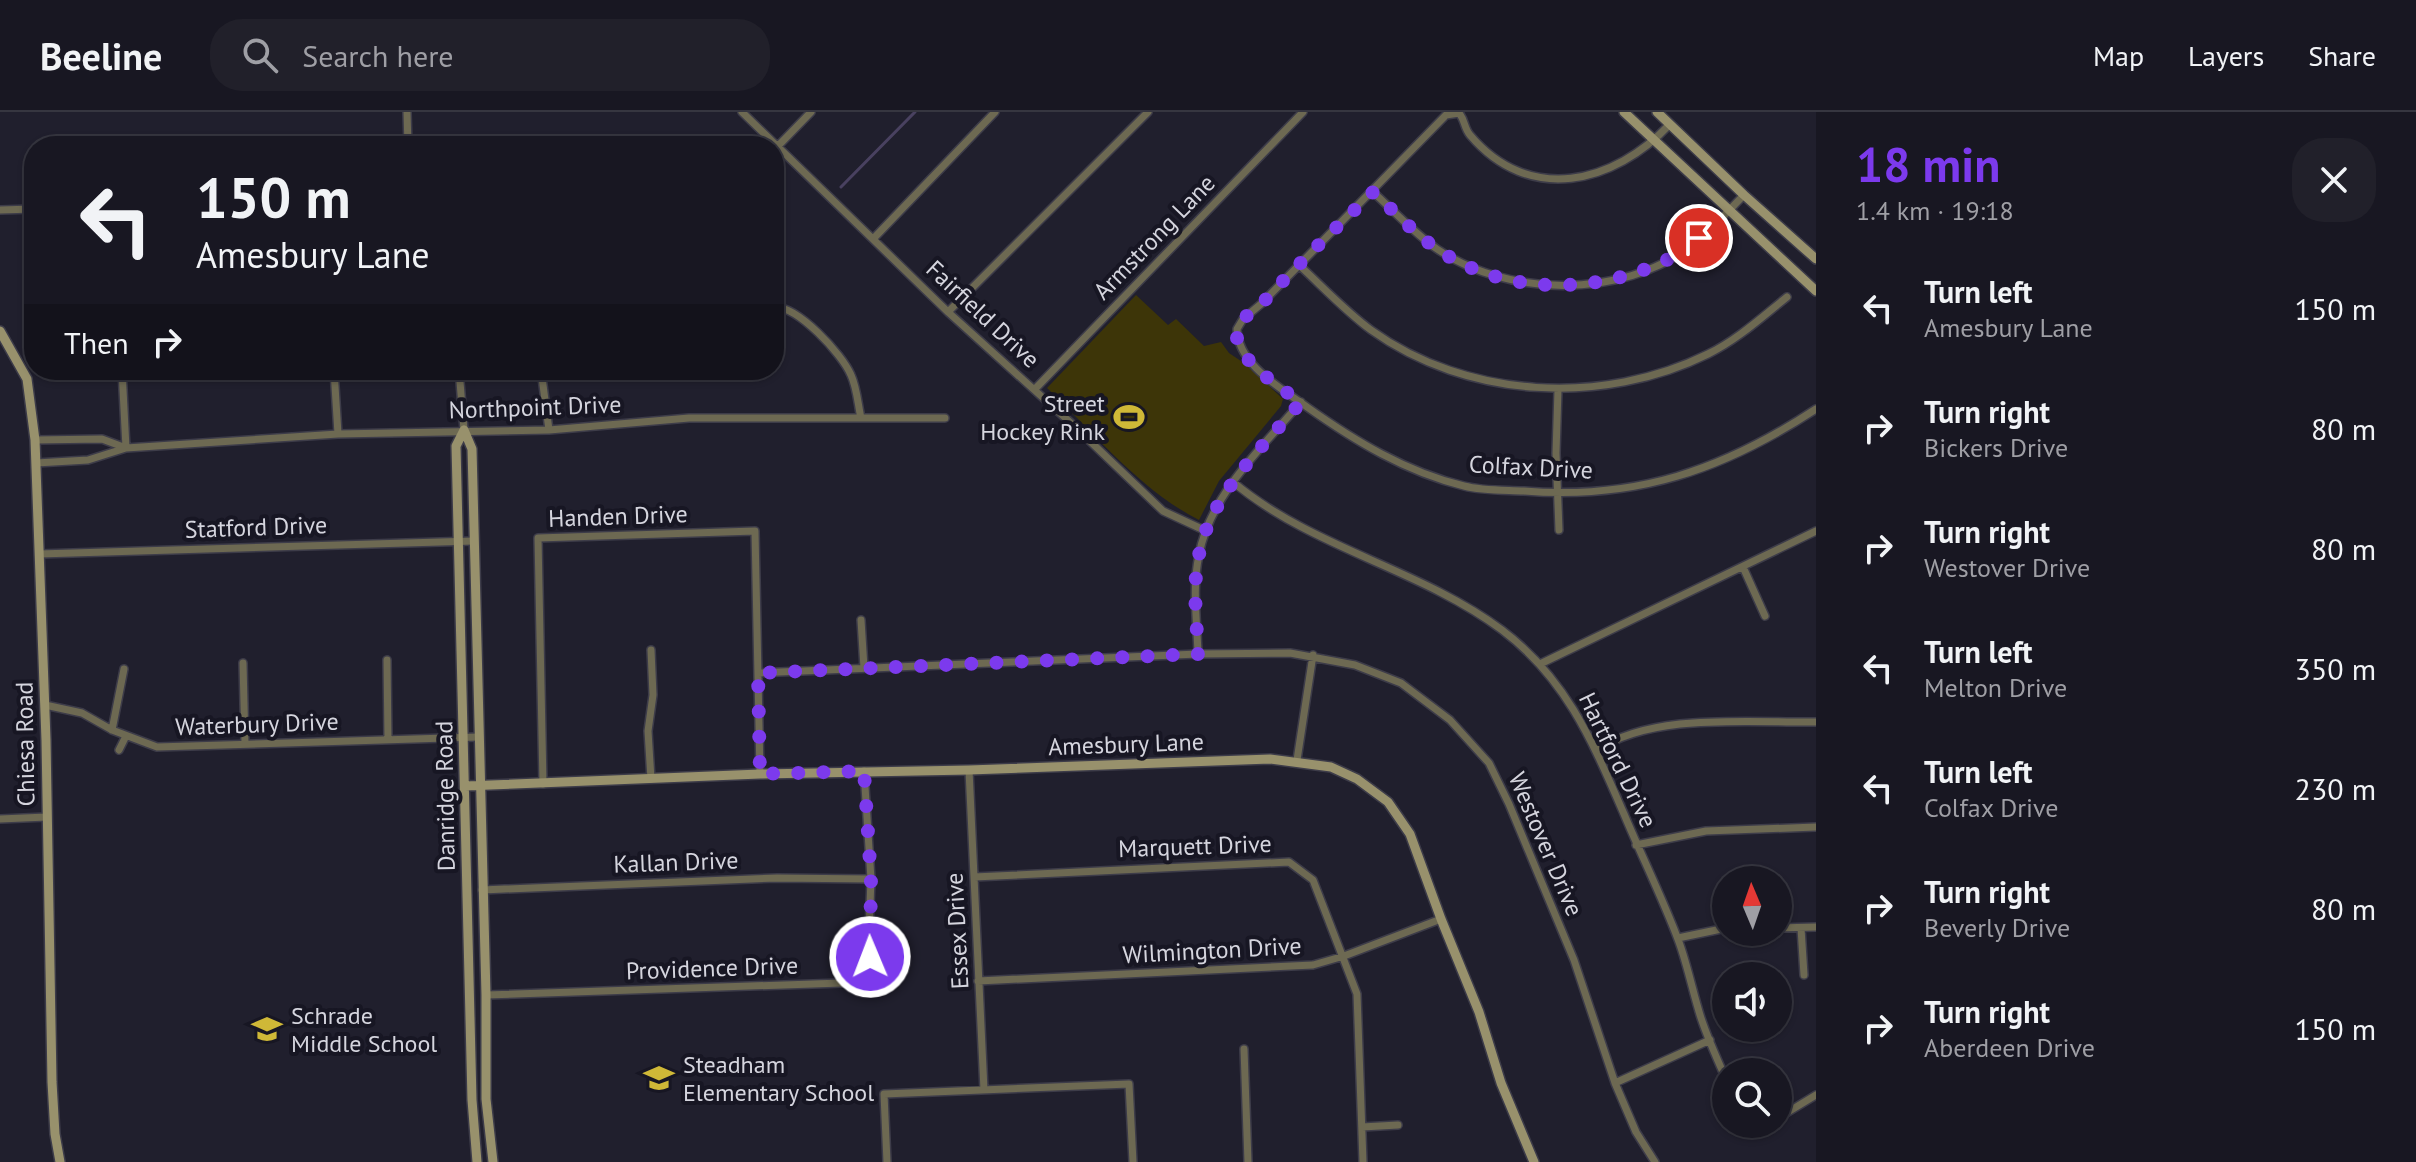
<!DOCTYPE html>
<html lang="en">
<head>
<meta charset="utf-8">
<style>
	body { margin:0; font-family:"PT Sans",sans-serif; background:#21202a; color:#f1f3f6; height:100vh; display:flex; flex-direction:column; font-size:30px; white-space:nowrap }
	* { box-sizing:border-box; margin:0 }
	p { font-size:26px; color:#9f9fa5 }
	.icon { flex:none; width:44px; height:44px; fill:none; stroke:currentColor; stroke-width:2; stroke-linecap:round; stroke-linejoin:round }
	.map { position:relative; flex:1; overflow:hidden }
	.drawer { display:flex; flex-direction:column; background:#181722; width:600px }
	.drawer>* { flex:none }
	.banner { position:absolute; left:24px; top:24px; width:760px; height:244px; border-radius:32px; box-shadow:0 2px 6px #0004,0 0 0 2px #363640; background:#181722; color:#f1f3f6; overflow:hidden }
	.needle { width:52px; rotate:358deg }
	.buttons { position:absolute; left:1712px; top:754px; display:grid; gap:16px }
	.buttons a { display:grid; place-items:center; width:80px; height:80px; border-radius:50%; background:#181722; box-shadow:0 2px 6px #0004,0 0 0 2px #363640; font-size:40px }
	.pin { position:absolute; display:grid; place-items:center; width:68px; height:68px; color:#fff; margin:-34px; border:4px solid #fff; border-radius:50%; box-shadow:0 2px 8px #0007 }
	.me { position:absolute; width:88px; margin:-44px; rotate:359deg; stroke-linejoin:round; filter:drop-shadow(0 0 6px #0008) }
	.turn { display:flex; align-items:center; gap:28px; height:168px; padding:0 40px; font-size:36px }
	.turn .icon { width:104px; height:104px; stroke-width:2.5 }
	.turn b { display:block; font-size:56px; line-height:68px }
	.then { display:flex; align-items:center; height:76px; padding:0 40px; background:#0003; gap:16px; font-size:30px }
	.round { display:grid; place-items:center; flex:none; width:84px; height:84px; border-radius:32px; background:#21202a }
	.summary { display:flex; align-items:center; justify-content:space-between; height:136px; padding:0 40px }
	h1 { font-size:48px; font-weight:700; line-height:60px; color:#7c3aed }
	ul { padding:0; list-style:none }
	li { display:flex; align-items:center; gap:24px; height:120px; padding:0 40px }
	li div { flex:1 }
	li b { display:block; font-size:30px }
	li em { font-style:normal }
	header { display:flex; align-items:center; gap:48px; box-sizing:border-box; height:112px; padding:0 40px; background:#181722; border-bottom:2px solid #363640 }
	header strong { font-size:38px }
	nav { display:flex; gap:44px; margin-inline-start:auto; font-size:28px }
	.search { width:560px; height:72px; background:#21202a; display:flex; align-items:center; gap:20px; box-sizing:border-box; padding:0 28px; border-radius:32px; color:#9f9fa5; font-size:30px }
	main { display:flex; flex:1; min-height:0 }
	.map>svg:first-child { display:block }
	.park { fill:#3d3508 }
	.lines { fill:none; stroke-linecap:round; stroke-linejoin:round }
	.stream { stroke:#494160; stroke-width:3 }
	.street-casing { stroke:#3d3c49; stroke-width:10 }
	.secondary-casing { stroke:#3d3c49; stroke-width:12 }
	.street { stroke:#6d6952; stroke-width:7 }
	.secondary { stroke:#98916c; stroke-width:9 }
	.route { stroke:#7c3aed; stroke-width:14; stroke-dasharray:0 25.2 }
	.labels { text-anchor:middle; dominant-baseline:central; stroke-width:8; stroke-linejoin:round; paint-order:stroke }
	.street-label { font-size:24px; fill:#d5d5de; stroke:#171623 }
	.poi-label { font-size:24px; fill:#d5d5de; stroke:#171623; text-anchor:start }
</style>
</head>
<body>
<header>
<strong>Beeline</strong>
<div class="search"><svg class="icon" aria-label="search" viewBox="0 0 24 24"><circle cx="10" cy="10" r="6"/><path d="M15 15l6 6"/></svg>Search here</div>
<nav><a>Map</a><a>Layers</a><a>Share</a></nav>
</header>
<main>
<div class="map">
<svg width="1816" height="1050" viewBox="0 0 1816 1050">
	<rect width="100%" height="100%" fill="#201f2d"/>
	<path class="park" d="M1136,183l32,30 8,-6 28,27 17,-4 8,11 15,10 39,36 -2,7 -62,75 -20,39c-59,-30 -104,-86 -152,-132z"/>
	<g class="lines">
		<path class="stream" d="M841,75l74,-75"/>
		<g class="street-casing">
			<path id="street" d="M407,0l1,34
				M742,0l206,200 123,111 92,88 43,20
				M1670,12c-56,60 -141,81 -200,11 -6,-7 -5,-15 -11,-22l-13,2 -185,189 -18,15 -6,10c1,36 44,59 70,78 48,34 99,65 157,79 19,5 41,4 60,5 112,9 199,-21 292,-82
				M778,34l33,-34
				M1373,80c21,19 41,41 64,57 71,48 184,50 254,-3 19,-14 36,-34 53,-51
				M0,98l34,-1
				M874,126l121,-126
				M1298,152c24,22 47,47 73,66 96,69 232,76 337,24 29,-14 54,-37 79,-57
				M774,195c24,-1 68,47 77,68 6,13 7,30 10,43
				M948,200l200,-200
				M122,258l4,78 212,-14 211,-4 140,-12h256
				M334,258l4,64
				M459,258l5,60
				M541,258l8,60
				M1035,277l268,-277
				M1558,278l-2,63 3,77
				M35,328l67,-1 24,9 -38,12 -52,3
				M1233,370c80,67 186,86 269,148 65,49 91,113 122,184 18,43 39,85 55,128 9,25 14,51 22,76 7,21 16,41 25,61
				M39,442l435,-13
				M1743,455l22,49
				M861,508l3,48
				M651,538l2,45 -5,36 3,48
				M1198,542c-1,-33 -6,-67 1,-99 11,-61 64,-108 102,-153
				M387,548l1,80
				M243,551l2,81
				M1540,552l276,-133
				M758,561l440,-19 92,-1 65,12 46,18 49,37 39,43 20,41 65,156 41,123 21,49 19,30
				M45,593l37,8 30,17 45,17 321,-10
				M112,618l12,-61
				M119,638l7,-14
				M1596,639c56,-39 154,-28 220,-29
				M1297,648l16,-105
				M969,658l15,320
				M543,672l-5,-246 217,-7 5,243
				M0,707l47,-2
				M1636,733l70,-14 110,-4
				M974,765l315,-15 24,18 44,114 6,168
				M482,778l295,-12 94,1
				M1778,816l38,-1
				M1801,816l3,47
				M1678,826l48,-10
				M978,869l335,-16 31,-9 97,-37
				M486,883l385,-13 -2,-51 2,-52 -7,-108
				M1244,937l4,113
				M1615,971l95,-43
				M1778,1006l38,-23
				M1753,1012l8,4 7,-4
				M1362,1015l36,-2
				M887,1050l-3,-68 245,-10 4,78"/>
		</g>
		<g class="secondary-casing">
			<path id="secondary" d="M1624,0l192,179
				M1657,0l87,83 72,64
				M0,219l27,48 8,61 11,300 6,342 3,52 5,28
				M464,318l-8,16 16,654 5,62
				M464,318l8,19 14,546v104l7,63
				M465,674l295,-12 209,-4 301,-11 61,8 26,12 31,23 22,32 31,85 38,93 22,71 33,79"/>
		</g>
		<use href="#street" class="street"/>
		<use href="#secondary" class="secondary"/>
	</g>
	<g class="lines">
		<path class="route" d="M870,845l1,-78 -7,-108 -104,3 -2,-101 440,-19c-1,-33 -6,-67 1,-99 11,-60 64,-108 102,-153 -19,-13 -60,-39 -64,-64 -1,-6 1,-12 5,-17 7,-9 19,-16 27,-25 33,-36 69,-70 104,-104 21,19 41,41 64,57 58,40 132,45 198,24 23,-8 46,-18 64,-35"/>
	</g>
	<defs>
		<g id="stadium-bare" transform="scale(2.4)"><path d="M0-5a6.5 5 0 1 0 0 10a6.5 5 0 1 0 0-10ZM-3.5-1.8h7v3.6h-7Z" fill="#cfb837" stroke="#171623" stroke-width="2.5" paint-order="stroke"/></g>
		<g id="school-bare" transform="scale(2.4)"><path d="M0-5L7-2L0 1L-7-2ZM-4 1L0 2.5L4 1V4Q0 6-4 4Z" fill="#cfb837" stroke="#171623" stroke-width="2.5" paint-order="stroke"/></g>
	</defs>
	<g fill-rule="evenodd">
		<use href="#stadium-bare" x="1129" y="305"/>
		<use href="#school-bare" x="267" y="917"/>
		<use href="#school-bare" x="659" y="966"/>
	</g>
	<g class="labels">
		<g class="street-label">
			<text transform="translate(1154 125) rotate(-46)">Armstrong Lane</text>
			<text transform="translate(983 202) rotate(43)">Fairfield Drive</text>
			<text transform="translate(535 295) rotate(-2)">Northpoint Drive</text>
			<text transform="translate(1531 355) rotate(3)">Colfax Drive</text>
			<text transform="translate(618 404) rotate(-2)">Handen Drive</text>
			<text transform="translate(256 415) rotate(-2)">Statford Drive</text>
			<text transform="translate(257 612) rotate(-2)">Waterbury Drive</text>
			<text transform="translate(25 632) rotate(-91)">Chiesa Road</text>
			<text transform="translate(1126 632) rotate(-2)">Amesbury Lane</text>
			<text transform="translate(1618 648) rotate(64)">Hartford Drive</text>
			<text transform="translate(445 684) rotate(-91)">Danridge Road</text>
			<text transform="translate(1546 732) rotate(67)">Westover Drive</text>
			<text transform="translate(1195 734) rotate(-2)">Marquett Drive</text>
			<text transform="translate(676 750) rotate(-2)">Kallan Drive</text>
			<text transform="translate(957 819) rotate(-93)">Essex Drive</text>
			<text transform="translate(1212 838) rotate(-3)">Wilmington Drive</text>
			<text transform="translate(712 856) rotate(-2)">Providence Drive</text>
		</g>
		<g class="poi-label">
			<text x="1105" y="291" text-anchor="end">Street<tspan x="1105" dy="28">Hockey Rink</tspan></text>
			<text x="291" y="903">Schrade<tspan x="291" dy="28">Middle School</tspan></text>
			<text x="683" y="952">Steadham<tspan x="683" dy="28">Elementary School</tspan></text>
		</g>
	</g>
</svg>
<div class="buttons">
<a><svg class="needle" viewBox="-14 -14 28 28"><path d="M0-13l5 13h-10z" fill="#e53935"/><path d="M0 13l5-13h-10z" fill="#9f9fa5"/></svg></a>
<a><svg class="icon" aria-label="sound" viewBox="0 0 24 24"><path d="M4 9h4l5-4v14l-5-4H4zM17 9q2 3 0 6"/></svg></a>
<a><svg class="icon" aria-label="search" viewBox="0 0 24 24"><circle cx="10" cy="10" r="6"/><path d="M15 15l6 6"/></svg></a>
</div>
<div class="pin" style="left:1699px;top:126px;background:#d93025"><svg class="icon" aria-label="arrive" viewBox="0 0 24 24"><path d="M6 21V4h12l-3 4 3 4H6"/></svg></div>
<svg class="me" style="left:870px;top:845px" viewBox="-20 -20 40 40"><circle r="17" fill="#7c3aed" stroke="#fff" stroke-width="3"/><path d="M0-11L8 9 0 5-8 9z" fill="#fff"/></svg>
<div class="banner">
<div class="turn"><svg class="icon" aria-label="left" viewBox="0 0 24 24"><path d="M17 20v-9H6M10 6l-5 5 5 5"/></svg><div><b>150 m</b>Amesbury Lane</div></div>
<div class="then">Then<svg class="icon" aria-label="right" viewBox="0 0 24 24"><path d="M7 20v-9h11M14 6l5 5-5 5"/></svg></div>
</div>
</div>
<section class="drawer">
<div class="summary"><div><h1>18 min</h1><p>1.4 km · 19:18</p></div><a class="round"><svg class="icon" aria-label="close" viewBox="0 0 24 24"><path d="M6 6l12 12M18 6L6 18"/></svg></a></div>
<ul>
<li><svg class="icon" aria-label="left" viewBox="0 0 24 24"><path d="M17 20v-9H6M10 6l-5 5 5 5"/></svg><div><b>Turn left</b><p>Amesbury Lane</p></div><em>150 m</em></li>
<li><svg class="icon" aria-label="right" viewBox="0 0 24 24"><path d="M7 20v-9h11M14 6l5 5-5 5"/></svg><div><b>Turn right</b><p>Bickers Drive</p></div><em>80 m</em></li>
<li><svg class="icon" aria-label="right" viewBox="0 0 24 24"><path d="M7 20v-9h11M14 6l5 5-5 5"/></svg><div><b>Turn right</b><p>Westover Drive</p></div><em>80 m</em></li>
<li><svg class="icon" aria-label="left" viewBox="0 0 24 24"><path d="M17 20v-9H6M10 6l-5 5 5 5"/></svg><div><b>Turn left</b><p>Melton Drive</p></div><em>350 m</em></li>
<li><svg class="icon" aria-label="left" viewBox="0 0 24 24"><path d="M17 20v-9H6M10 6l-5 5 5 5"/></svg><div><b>Turn left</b><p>Colfax Drive</p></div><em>230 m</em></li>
<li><svg class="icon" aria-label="right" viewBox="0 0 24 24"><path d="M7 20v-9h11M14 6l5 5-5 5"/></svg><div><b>Turn right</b><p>Beverly Drive</p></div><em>80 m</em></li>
<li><svg class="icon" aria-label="right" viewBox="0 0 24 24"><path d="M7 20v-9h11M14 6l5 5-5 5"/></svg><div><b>Turn right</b><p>Aberdeen Drive</p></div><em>150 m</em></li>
</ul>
</section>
</main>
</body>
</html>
